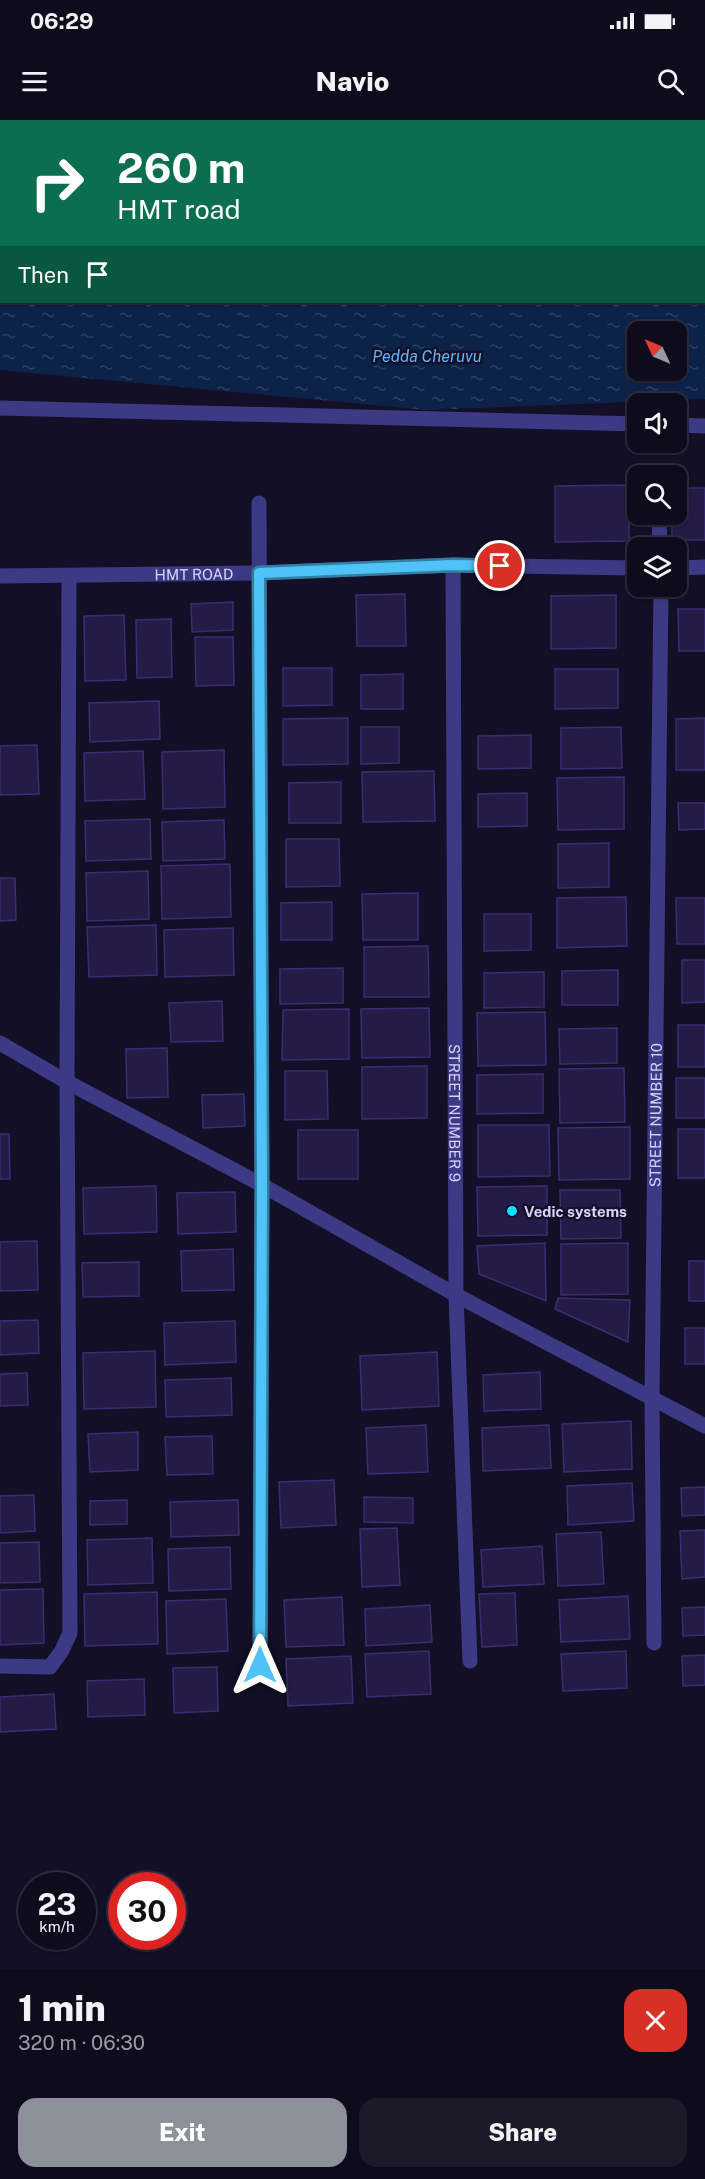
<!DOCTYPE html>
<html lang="en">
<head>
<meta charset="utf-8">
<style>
	body { margin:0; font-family:"Public Sans",sans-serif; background:#1c1929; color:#f1f3f6; height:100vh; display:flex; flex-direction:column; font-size:22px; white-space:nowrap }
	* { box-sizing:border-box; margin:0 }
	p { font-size:20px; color:#9b9ba3 }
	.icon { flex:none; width:33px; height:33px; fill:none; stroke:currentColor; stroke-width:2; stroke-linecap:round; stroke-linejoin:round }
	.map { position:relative; height:1849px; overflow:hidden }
	.panel { display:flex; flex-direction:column; background:#0e0b1c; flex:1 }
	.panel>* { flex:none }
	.top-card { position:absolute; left:0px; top:0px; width:705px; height:183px; box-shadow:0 2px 4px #0004,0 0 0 2px #2e2b3b; background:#0b6e4f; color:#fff; overflow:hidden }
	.needle { width:39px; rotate:314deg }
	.controls { position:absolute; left:627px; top:201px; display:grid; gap:12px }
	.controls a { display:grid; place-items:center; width:60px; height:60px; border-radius:12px; background:#0e0b1c; box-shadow:0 2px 4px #0004,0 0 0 2px #2e2b3b; font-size:30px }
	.speed { position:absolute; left:18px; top:1752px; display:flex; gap:12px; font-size:30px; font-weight:700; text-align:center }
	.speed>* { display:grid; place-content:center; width:78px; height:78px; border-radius:50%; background:#0e0b1c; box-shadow:0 2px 4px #0004,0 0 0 2px #2e2b3b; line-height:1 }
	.speed small { font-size:15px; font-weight:400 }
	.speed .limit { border:9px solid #d22; background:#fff; color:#111 }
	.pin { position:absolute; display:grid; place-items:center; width:51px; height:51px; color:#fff; margin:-26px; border:3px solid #fff; border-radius:50%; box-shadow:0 2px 6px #0007 }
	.me { position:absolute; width:66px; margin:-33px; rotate:0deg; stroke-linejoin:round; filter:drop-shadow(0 0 4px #0008) }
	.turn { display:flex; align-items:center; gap:21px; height:126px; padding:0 18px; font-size:27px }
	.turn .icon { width:78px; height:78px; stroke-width:2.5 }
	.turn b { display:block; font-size:42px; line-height:51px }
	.then { display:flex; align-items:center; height:57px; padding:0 18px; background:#0003; gap:12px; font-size:22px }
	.round { display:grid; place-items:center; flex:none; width:63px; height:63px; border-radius:18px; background:#1c1929 }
	.overview { display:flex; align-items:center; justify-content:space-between; height:102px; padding:0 18px }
	h1 { font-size:36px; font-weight:800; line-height:45px }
	.primary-button { display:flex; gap:12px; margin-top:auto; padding:12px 18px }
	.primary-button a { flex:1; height:69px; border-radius:18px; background:#8c9099; color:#fff; font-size:24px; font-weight:800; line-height:69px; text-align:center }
	.primary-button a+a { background:#1c1929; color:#f1f3f6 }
	.status { display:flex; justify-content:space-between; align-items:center; height:42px; padding:0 30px; background:#0e0b1c; direction:ltr }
	.status svg { height:16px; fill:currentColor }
	header { display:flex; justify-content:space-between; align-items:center; height:78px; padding:0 18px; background:#0e0b1c; font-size:27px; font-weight:800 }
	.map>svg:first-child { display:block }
	.water { fill:url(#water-ripples); fill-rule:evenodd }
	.building { fill:#241b47; stroke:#3b2d73; stroke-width:1.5 }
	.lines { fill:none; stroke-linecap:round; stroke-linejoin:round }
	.street { stroke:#3d3a85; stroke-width:15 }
	.route-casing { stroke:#337fa1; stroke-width:15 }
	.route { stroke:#4fc3f7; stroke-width:10 }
	.poi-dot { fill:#00e5ff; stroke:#130f26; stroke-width:2 }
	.labels { text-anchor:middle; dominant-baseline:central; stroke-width:4.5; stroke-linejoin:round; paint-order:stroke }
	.street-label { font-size:15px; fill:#d9d4ff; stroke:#130f26 }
	.poi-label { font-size:15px; font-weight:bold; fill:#d9d4ff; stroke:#130f26; text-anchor:start }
	.water-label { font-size:16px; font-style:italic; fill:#62b6ff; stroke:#130f26 }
</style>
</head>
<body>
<div class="status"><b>06:29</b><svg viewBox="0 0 49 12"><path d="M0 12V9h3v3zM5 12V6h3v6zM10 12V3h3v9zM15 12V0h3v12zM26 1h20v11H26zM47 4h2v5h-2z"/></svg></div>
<header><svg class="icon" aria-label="menu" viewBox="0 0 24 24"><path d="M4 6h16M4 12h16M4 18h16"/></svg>Navio<svg class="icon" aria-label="search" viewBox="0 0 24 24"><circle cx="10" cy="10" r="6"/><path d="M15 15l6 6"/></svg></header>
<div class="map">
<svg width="705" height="1849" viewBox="0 0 705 1849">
	<defs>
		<pattern id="water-ripples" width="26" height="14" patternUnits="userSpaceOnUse" patternTransform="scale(1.5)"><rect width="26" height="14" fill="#0c2248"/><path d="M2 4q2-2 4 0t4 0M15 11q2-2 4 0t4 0" fill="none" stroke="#2f4163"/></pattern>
	</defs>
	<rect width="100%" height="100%" fill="#130f26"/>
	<path class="water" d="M0,0h705v279l-279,11 -426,-40zM2,2h702v180h-702zM638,212h38v38h-38z"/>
	<path class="building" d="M629,365v56l-74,1v-56z
		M676,368h29v52h-33v-26h4z
		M405,474l1,52h-49l-1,-51z
		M616,475v53l-65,1v-53z
		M233,482v28l-41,2 -1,-28z
		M678,489h27v42h-26z
		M124,495l2,65 -41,1 -1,-65z
		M171,499l1,58 -35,1 -1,-58z
		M195,517h38l1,48 -38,1z
		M283,548h49v37l-49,1z
		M555,549h63v39l-63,1z
		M403,554v35h-42v-34z
		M159,581l1,38 -70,3 -1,-39z
		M348,598v46l-65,1v-46z
		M705,598v52h-29v-51z
		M361,607h38v36l-38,1z
		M621,607l1,41 -61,1v-41z
		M531,615v33l-53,1v-33z
		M37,625l2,49 -39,1v-49z
		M224,630l1,57 -62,2 -1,-57z
		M143,631l2,48 -60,2 -1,-48z
		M434,651l1,50 -72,1 -1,-50z
		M624,657v52l-66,1 -1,-52z
		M341,662v41h-52v-40z
		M527,673v33l-49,1v-33z
		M678,683h27v26l-26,1z
		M150,699l1,40 -65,2 -1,-40z
		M224,700l1,39 -62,2 -1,-39z
		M286,719h53l1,47 -54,1z
		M609,723v44l-51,1v-44z
		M230,744l1,53 -69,2 -1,-53z
		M148,751l1,48 -62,2 -1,-48z
		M0,758h15l1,42 -16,1z
		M418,773v47h-55l-1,-46z
		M626,777l1,49 -70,2v-50z
		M676,778h29v46h-28z
		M332,782v38h-51v-37z
		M484,794h47v36l-47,1z
		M156,805l1,50 -68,2 -2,-50z
		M233,808l1,47 -69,2 -1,-47z
		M428,826l1,51h-65v-50z
		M682,840h23v42l-23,1z
		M343,848v35l-63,1v-35z
		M618,850v35h-56v-34z
		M544,852v35l-60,1v-35z
		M222,881l1,40 -52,1 -2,-39z
		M429,888l1,49 -68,1 -1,-49z
		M349,889v50l-67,1 1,-50z
		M545,892l1,53 -68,1 -1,-53z
		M678,905h27v42h-27z
		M617,908v35l-57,1 -1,-35z
		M167,928l1,49 -41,1 -1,-49z
		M427,946v52l-65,1v-52z
		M624,948l1,54 -65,1 -1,-54z
		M285,951h42l1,48 -43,1z
		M543,954v39l-66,1v-39z
		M676,958h29v40h-29z
		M244,974l1,32 -42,2 -1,-33z
		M478,1005h71l1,51 -72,1z
		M630,1007v52l-71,1 -1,-52z
		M678,1009h27v49h-27z
		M298,1010h60v49h-60z
		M0,1014h9l1,45h-10z
		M156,1066l1,46 -73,2 -1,-46z
		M547,1066v49l-69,1 -1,-49z
		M560,1070h60l1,48 -60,1z
		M235,1072l1,40 -58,2 -1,-41z
		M37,1121l1,49 -38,1v-49z
		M545,1123l1,58 -67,-27 -2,-28z
		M628,1123v51l-67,1v-51z
		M233,1129l1,41 -52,1 -1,-40z
		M689,1141h16v40h-16z
		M139,1142v34l-56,1 -1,-34z
		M558,1178l72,2 -2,42 -73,-33z
		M38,1200l1,33 -39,2v-34z
		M235,1201l1,41 -71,3 -1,-42z
		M685,1208h20v36h-20z
		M155,1231l1,56 -72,2 -1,-56z
		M437,1232l2,54 -77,4 -2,-54z
		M540,1252l1,37 -57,2 -1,-36z
		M27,1253l1,32 -28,1v-32z
		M231,1258l1,37 -66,2 -1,-37z
		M631,1301l1,48 -68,3 -2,-48z
		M426,1305l2,47 -60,2 -2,-46z
		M549,1305l2,43 -68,3 -1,-43z
		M138,1312v38l-48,2 -2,-38z
		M212,1316l1,38 -46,1 -2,-38z
		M334,1360l2,45 -55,3 -2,-46z
		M632,1363l2,38 -66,4 -1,-39z
		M705,1367v28l-23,1 -1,-28z
		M34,1375l1,36 -35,2v-37z
		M364,1377l49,1v25l-49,-1z
		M127,1380v24l-37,1v-24z
		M238,1380l1,35 -68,2 -1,-35z
		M397,1408l3,57 -38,2 -2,-58z
		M705,1410v47l-23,2 -2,-48z
		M601,1412l3,52 -46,2 -2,-52z
		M152,1418l1,45 -65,2 -1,-45z
		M39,1422l1,40 -40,1v-40z
		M542,1426l2,38 -61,3 -2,-37z
		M230,1427l1,42 -62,2 -1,-42z
		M43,1469l1,54 -44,2v-55z
		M157,1472l1,52 -73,2 -1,-52z
		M515,1473l2,52 -35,2 -3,-53z
		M628,1476l2,43 -69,3 -2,-42z
		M342,1477l2,48 -58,2 -2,-47z
		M226,1479l2,52 -61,3 -1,-53z
		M430,1485l2,37 -66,4 -1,-37z
		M705,1487v28l-22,1 -1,-28z
		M429,1531l2,43 -64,3 -2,-43z
		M626,1531l1,37 -64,3 -2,-37z
		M705,1535v30l-22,1 -1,-30z
		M351,1536l2,47 -65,3 -2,-47z
		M217,1547l1,44 -44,2 -1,-45z
		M144,1559l1,36 -57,2 -1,-36z
		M54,1574l2,35 -56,3v-35z"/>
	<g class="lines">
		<g class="street">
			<path d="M0,288l638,16"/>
			<path d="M676,305l29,1"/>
			<path d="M259,383l3,682 -2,480"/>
			<path d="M659,394l1,34"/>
			<path id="s1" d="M453,445l3,730 14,366"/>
			<path d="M676,448l29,-1"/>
			<path id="s2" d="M0,456l259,-3 194,-8 185,3"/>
			<path d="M0,923l67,39 195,103 194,110 249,131"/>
			<path id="s3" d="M654,1523l-2,-246 9,-811"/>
			<path d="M0,1546l50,1 11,-15 9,-19 -3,-551 2,-506"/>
		</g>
	</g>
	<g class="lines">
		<g class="route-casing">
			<path id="route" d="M260,1545l2,-480 -3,-612 194,-8 47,1"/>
		</g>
		<use href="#route" class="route"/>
	</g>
	<circle class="poi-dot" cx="512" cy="1091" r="6"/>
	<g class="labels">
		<g class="street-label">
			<text stroke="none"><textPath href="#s2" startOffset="194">HMT ROAD</textPath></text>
			<text stroke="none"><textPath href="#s1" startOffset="548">STREET NUMBER 9</textPath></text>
			<text stroke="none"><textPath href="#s3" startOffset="528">STREET NUMBER 10</textPath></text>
		</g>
		<g class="poi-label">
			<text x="524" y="1091">Vedic systems</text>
		</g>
		<g class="water-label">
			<text x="427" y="236">Pedda Cheruvu</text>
		</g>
	</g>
</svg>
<div class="controls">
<a><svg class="needle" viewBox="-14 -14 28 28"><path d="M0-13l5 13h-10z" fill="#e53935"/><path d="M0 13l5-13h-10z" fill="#9b9ba3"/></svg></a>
<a><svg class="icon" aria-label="sound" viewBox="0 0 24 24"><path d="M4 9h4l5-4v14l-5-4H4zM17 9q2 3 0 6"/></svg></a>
<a><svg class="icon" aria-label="search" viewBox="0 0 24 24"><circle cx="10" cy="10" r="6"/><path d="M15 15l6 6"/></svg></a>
<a><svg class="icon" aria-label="layers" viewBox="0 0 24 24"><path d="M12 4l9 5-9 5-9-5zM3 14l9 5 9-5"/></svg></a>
</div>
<div class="speed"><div>23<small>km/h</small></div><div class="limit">30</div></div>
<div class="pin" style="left:500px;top:446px;background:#d93025"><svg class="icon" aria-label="arrive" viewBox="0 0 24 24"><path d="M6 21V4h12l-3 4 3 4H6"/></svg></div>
<svg class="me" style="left:260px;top:1545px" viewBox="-20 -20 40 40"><path d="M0-17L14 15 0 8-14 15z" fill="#4fc3f7" stroke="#fff" stroke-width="4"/></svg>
<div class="top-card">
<div class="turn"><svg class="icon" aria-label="right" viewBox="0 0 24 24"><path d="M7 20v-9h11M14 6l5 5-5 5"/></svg><div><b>260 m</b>HMT road</div></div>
<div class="then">Then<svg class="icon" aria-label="arrive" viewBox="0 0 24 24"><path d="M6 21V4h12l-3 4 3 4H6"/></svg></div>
</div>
</div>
<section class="panel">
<div class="overview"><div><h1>1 min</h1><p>320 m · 06:30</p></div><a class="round" style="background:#d93025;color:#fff"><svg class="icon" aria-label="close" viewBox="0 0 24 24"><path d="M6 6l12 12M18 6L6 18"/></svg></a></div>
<div class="primary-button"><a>Exit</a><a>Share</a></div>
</section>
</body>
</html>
